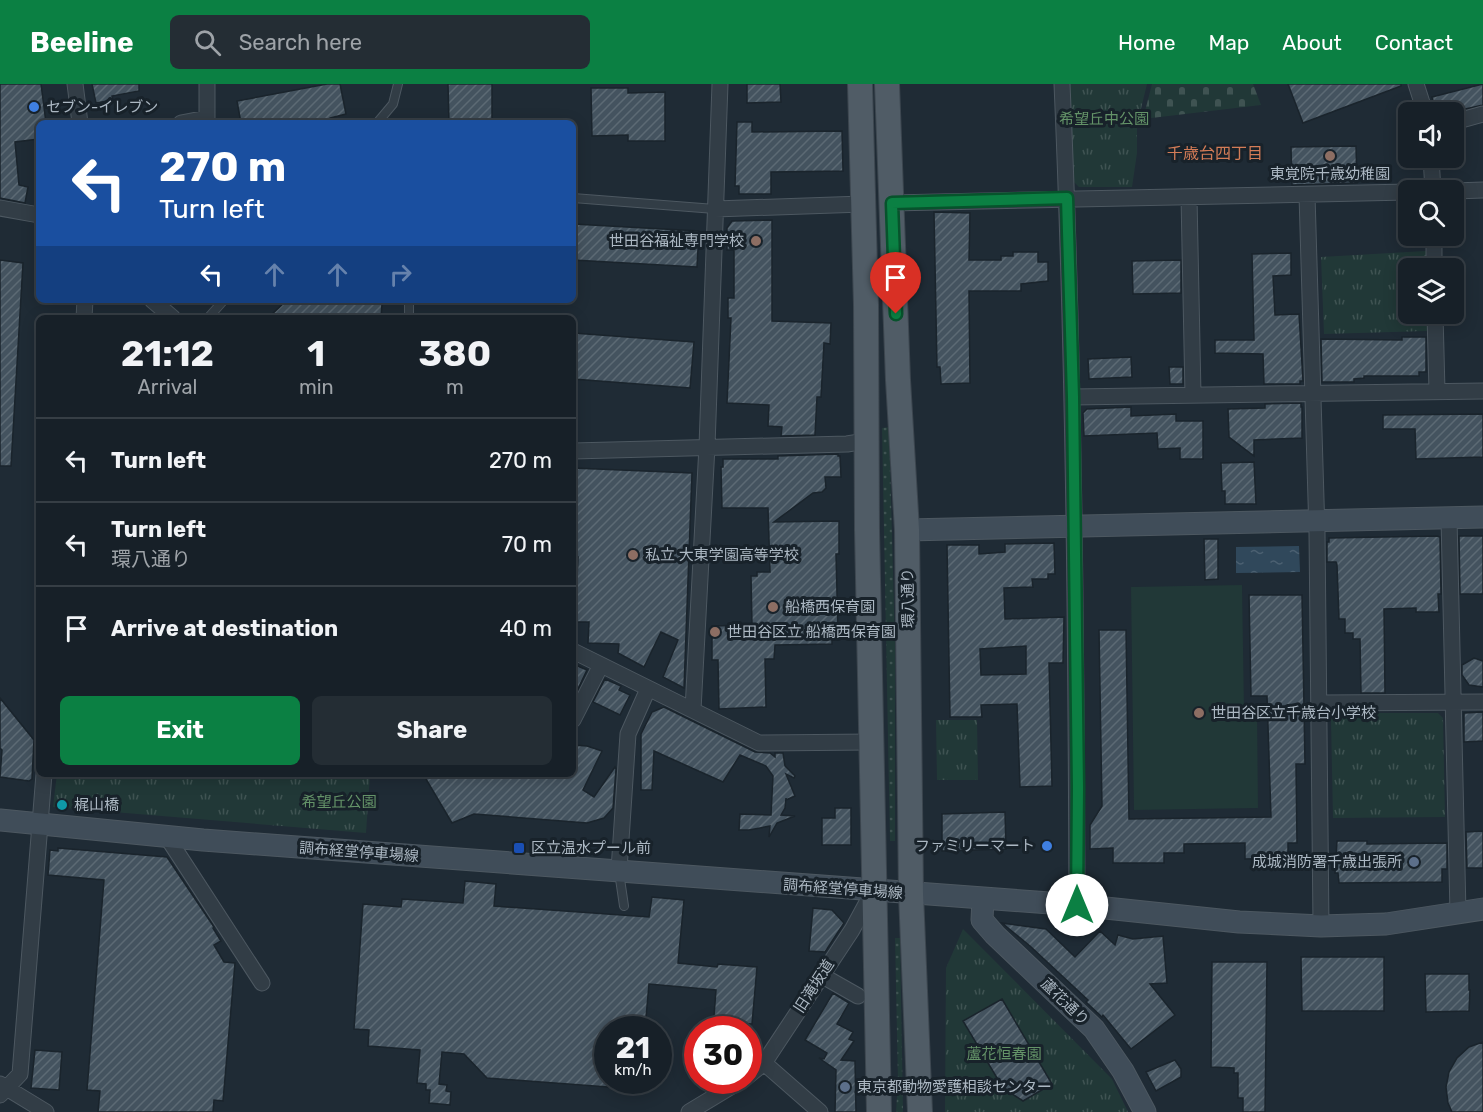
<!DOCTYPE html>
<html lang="en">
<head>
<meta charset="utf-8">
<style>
	body { margin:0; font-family:Rubik,"Noto Sans JP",sans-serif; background:#242d34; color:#f1f3f6; height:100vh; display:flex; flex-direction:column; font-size:22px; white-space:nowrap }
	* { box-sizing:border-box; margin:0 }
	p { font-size:20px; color:#9ea3a8 }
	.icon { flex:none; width:33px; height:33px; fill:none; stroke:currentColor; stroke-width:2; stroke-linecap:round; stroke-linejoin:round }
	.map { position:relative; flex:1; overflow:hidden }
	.drawer { position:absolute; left:36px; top:231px; width:540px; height:462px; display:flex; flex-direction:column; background:#172028; border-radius:9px; box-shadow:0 3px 15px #0003,0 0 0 2px #363e45 }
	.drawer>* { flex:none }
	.hud { position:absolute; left:36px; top:36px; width:540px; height:183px; border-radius:9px; box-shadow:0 3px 15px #0003,0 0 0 2px #363e45; background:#1a4fa0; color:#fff; overflow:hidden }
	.controls { position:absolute; left:1398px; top:18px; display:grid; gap:12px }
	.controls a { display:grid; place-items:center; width:66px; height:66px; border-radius:9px; background:#172028; box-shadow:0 3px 15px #0003,0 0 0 2px #363e45; font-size:30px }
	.speed { position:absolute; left:594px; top:932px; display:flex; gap:12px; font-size:30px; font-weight:700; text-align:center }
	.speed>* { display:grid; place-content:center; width:78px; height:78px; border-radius:50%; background:#172028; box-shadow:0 3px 15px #0003,0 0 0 2px #363e45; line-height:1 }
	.speed small { font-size:15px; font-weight:400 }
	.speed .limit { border:9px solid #d22; background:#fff; color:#111 }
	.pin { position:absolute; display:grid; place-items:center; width:51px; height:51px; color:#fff; margin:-62px -26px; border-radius:50% 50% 50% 0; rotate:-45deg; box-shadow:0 0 6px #0007 }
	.pin .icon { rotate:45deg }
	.me { position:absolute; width:66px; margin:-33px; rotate:0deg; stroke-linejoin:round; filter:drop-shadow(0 0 4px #0008) }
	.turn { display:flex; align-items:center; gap:21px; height:126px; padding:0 24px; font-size:27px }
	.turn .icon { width:78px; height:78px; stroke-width:2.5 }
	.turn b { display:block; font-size:42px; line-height:51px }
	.lanes { display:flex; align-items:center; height:57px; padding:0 24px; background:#0003; justify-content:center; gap:30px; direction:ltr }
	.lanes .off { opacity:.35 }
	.eta { display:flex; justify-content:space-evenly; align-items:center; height:102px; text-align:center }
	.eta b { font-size:36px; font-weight:700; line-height:42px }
	.button { display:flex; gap:12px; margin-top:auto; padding:12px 24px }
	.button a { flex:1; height:69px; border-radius:9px; background:#0b8043; color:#fff; font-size:24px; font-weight:700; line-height:69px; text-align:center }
	.button a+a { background:#242d34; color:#f1f3f6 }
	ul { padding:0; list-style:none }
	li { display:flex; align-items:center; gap:18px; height:84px; padding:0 24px; border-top:2px solid #363e45 }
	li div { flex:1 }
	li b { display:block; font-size:22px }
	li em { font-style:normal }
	header { display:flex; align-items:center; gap:36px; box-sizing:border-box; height:84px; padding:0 30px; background:#0b8043; color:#fff }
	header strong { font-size:28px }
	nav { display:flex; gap:33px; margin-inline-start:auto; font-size:21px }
	.search { width:420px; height:54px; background:#242d34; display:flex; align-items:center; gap:15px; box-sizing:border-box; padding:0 21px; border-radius:9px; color:#9ea3a8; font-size:22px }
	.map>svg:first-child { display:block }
	.grass { fill:url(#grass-dots) }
	.cemetery { fill:url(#cemetery-stones) }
	.park { fill:url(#park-tufts) }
	.pitch { fill:#213837 }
	.water { fill:url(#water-ripples) }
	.building { fill:url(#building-hatch); stroke:#1a242c; stroke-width:1.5; fill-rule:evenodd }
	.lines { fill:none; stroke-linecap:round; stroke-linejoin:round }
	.lane-casing { stroke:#4d5861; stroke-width:10 }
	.street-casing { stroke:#4d5861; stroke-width:17 }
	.secondary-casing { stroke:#4d5861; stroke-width:23 }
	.primary-casing { stroke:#3c464f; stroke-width:26 }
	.lane { stroke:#323d46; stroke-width:8 }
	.street { stroke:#323d46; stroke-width:15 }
	.secondary { stroke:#404d59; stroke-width:21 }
	.primary { stroke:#505c66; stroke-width:24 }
	.route-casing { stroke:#07532c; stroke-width:15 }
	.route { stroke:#0b8043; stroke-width:10 }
	.shop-dot { fill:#3f7fe0; stroke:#18222a; stroke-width:2 }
	.education-dot { fill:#8d6e63; stroke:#18222a; stroke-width:2 }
	.culture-dot { fill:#0f9aa8; stroke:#18222a; stroke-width:2 }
	.transit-dot { fill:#1a4fb4; stroke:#18222a; stroke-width:2 }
	.service-dot { fill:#5c6f8a; stroke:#18222a; stroke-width:2 }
	.labels { text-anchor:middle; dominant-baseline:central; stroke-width:6; stroke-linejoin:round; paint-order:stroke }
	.poi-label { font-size:15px; fill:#acb8c3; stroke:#18222a; text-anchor:start }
	.park-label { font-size:15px; fill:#649368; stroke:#18222a }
	.street-label { font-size:15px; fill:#acb8c3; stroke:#18222a }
	.neighbourhood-label { font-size:16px; fill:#d37c57; stroke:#18222a }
</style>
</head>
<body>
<header>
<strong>Beeline</strong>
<div class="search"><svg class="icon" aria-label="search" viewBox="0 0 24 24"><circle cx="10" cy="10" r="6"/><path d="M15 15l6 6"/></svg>Search here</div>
<nav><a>Home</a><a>Map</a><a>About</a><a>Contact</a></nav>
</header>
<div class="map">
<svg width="1483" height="1028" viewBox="0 0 1483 1028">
	<defs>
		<pattern id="grass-dots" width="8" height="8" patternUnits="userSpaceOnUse" patternTransform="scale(1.5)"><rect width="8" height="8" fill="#213837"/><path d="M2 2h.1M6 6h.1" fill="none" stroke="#3f5352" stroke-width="1.8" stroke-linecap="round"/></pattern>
		<pattern id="cemetery-stones" width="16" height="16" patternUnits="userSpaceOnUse" patternTransform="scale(1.5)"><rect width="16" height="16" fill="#213837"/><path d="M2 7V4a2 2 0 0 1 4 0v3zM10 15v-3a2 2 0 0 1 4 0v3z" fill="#3f5352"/></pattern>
		<pattern id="park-tufts" width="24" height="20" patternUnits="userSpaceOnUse" patternTransform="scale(1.5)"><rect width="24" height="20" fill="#213837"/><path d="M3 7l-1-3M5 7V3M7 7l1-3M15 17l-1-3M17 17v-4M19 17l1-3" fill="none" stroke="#3f5352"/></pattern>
		<pattern id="water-ripples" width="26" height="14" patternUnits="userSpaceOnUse" patternTransform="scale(1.5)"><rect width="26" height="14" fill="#30485b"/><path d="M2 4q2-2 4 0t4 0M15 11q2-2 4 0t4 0" fill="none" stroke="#4b6071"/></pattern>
		<pattern id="building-hatch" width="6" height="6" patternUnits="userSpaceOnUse" patternTransform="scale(1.5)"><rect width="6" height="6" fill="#44535f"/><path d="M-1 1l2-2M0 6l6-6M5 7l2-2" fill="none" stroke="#5c6a74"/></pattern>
	</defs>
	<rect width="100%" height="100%" fill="#1f2b35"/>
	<path class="grass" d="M889,343l6,218v196h-5l-8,-413z
		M895,854h5l3,174h-7l2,-30z"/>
	<path class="cemetery" d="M1152,0h101l8,21 -118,14z"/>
	<path class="park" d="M1069,0h78l-10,41v28l-5,34h-53l-6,-6z
		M1426,167l1,17h-19v46h19v17l-103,3 -3,-77z
		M1335,629h103l5,5 2,99 -112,1 -2,-99z
		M936,636h41l1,60h-41z
		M57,690h313l-4,59 -313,-26z
		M963,845l149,150 16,33h-183l1,-144z"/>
	<path class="pitch" d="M1242,501l2,124h13l1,99 -124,2 -3,-223z"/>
	<path class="water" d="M1299,462l1,26 -64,1v-26z"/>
	<path class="building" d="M0,0h41l5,39h-7v16l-24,3 4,43 9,2 -3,16 -25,-5z
		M92,0h47v7l-27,5 1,4 -17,3z
		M327,0h13l6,30 -16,4 1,5h-90l-4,-22z
		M448,0h44v39h-43z
		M747,0h33l1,18 -34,1z
		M1288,0h113v2l-98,37z
		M1483,0v21l-31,7h-16l-4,-15z
		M591,4h37v5l37,-1v49h-37v-6l-36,1z
		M737,38h15v10l90,-1 1,40 -72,1v22h-32v-8h-4z
		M1356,62l1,37 -65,2 -1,-38z
		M934,128l36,1 -1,47h32v-4h12v-4h25v10h10v19l-27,3v7h-52l1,92 -29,1 -1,-17h-3z
		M772,136v101l59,2 -1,21 -6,-1 -3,54h-4l-2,38 -34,1 1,-9 -14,-1 1,-21 -42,-2 4,-85h-3v-20h6v-48h-7v-22l5,-7z
		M573,140l126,7 -2,36 -124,-7z
		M1291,169v22l-18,1 2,39 24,-1 4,67h-3v3h-36l-1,-30 -48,-1v-13h39l-2,-86z
		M0,176l23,3 -12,203h-11z
		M1181,176v33l-48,1 -1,-33z
		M287,216h93l-1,3 3,1 -1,14h-113z
		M573,249l121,9 -4,46 -117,-9z
		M1402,253h24v35h-7v4h-55v2l-10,1v3h-32l-1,-43 81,1z
		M1131,273l1,20 -43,2 -1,-20z
		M1169,283h14v17h-13z
		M1301,319v4h1v31l-48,2v16l-25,-19 -1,-28 37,-1v-4z
		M1131,323v9l45,-2v7h27v38h-23v-11l-22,1 -1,-16 -73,3 -1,-23 4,-4z
		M1483,330v43l-67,2 -1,-30h-32v-14z
		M838,370v2h2l1,21h-16l1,11 -4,4 -9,1 -39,29 65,-1v33h-3l2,78h-6v12l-57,1 -1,14h-9l1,48 -47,2 -1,-49h-6v-34l40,-1 -1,-49h6v-4h13l-2,-64h-46l-1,-41h2v-8h55v-3z
		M1254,378l2,42h-31v-13h-3l-1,-28z
		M573,384l119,5 -8,215 -21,-11 15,-37 -17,-8 -17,35 -26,-14 1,-9 -31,-1 1,-21h-14l3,-65h-5z
		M1437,452l3,1 1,57h-3l1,18h-23v-4l-32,1 1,84h-24l-1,-54h-7v-6h-8v-14h-6l-2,-54 -1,-3h-9v-20h2v-4z
		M1459,452h24v58h-23z
		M1204,455h14v40l-13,1z
		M1054,459l1,31h-7v5h-16l1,8 -29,1 1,31 59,-2 -1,46h-14l3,123 -32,1 -3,-83 -36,1 1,12h-32l-3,-172h32v9l26,-2v-8zM1026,562v28l-45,1 -1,-26z
		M1249,511h53l3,169h-9l1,79h-9v15l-43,1v-16l-61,1v9h-20v10h-51v-15l-23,1v-24l12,-19 -3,-176h27l3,189 142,-2 -4,-121h-16z
		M1474,574l9,3v26l-14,-2 -7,-10v-10z
		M573,580l14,6 -11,23 -3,-1z
		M605,595l16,7 -2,4 11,5 -10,20 -27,-13z
		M0,614l34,42 -2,39 -3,2 -29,-4 2,-27 -2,-2z
		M664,623l91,45 15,1 5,4v-4h8l2,13 10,10 -1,2 -8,-4 9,22 -9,4v-2l-1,10 -4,7 14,1 -18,7 -8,14 1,-11 -21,4h-10l1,-16 31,1 2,-39 -7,-10 -26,-11 -17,27 -69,-31 -2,39h-11v-56l11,-22z
		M1483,628v29l-19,1v-29z
		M573,661l14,1 15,5 -19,39 11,7 21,-30 1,2 -3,39 -9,10 -17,5 -113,-9 -22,9 -29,-49h150z
		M835,724h16v37h-29v-27h13z
		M1005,728l1,37 -64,2v-37z
		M1483,747v37h-16l-1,-36z
		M1337,757h30v3l80,-1v26h-5v13l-103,1 -1,-10h-3z
		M58,764l109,9 47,70 -1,1 8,13 -7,4 10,17 11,1 -12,138 -9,-1 -1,12h-115l2,-21 -13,-1 17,-210 -56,-5 2,-25 8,1z
		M465,797l31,3 -2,22 155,11 3,-20 32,3 -6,63 39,4 1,-3 39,3 -5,57 -14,-1v6h-25l3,-39 -67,-6 -4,45h-37v58l-121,-9 -23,-24 -22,-2 -3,32 8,1 -1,6 5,1 -1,13 -21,-2 1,-13h-4v-6l-9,-1 3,-33 -52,-4 1,-16 -15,-1 9,-125 38,3 1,-8 61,4z
		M813,824l19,2 12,13 -19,29 -16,-1z
		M1002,839l44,6 29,28 25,-26 15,14 3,-10 15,4 30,-3 4,47 -17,1 25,31 -44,34 -28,-34 -1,2 -16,-15 2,-2 -58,-54z
		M1301,873h83v54h-82z
		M1212,878h55l-2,150h-22v-14h-5v-25h-4v-5l-23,-1z
		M1425,890h44v16h1l-1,21 -43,1z
		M833,909l16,10 -12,21 16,8 -4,7 5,2 -13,19 14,1 1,51h-21l1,-42 -17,-12 5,1 3,-6 -22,-13z
		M1002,915l50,85 -29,17 -20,-13 -40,-67z
		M1483,958v70h-31l-4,-9 -2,-16 3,-15 8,-14 12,-11z
		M35,966l27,2 -3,38 -28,-2z
		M1175,976l6,9v8l-25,14 -10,-19z"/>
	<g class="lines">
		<g class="lane-casing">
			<path id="lane" d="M377,39l16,-19 5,-20
				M573,114l142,11
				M208,234l16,-18
				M409,234v-18
				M619,788l5,34"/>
		</g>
		<g class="street-casing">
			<path id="street" d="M75,0l5,39
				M1062,0c12,273 14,547 15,821
				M1416,0l9,28
				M1454,38l29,-8
				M181,39l26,-5v-34
				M1431,74l2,32
				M1454,107l29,-1
				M1307,111l10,338 4,393
				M1189,113l4,198
				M892,119l516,-11
				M0,124l39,7
				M715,125l148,-5
				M1434,152v32
				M152,216l21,18
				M1435,230l2,77
				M84,234l1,-18
				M1073,313l410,-6
				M573,367l274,-7 19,-3
				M1449,434l9,395
				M573,567l186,92 112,-1
				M1320,619l163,-1
				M693,626l14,-264 13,-362
				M573,636l28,-55
				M167,753l95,146
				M619,786l9,-136 20,-45
				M821,891l37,21
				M764,979l56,49
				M748,992l16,-13 88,-133 20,-37
				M0,1000l46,28
				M0,1011l20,-21 24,-300
				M689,1028l53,-32"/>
		</g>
		<g class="secondary-casing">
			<path id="secondary" d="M907,446l576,-13
				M0,736l203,20 874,65 162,17 82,4 65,-2 97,-15
				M983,814l-1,22 13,15 99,94 29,42 22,41"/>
		</g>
		<g class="primary-casing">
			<path id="primary" d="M860,0l6,221 1,225 12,582
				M887,0l11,296 9,150 4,364 9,218"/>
		</g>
		<use href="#lane" class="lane"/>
		<use href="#street" class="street"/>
		<use href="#secondary" class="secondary"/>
		<use href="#primary" class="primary"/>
	</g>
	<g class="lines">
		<g class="route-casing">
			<path id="route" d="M896,230l-4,-111 175,-5 6,199 5,391 -1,117"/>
		</g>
		<use href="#route" class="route"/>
	</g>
	<g class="shop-dot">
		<circle cx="34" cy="23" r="6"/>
		<circle cx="1047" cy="762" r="6"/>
	</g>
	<g class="education-dot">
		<circle cx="1330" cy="72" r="6"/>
		<circle cx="756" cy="157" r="6"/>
		<circle cx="633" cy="471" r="6"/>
		<circle cx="773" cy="523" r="6"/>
		<circle cx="715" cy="548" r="6"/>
		<circle cx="1199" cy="629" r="6"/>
	</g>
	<circle class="culture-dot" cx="62" cy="721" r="6"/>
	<rect class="transit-dot" x="513" y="758" width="12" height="12" rx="3"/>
	<g class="service-dot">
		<circle cx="1414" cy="778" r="6"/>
		<circle cx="845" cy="1003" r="6"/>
	</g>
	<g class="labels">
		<g class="poi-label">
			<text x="46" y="23">セブン-イレブン</text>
			<text x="1330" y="90" text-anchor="middle">東覚院千歳幼稚園</text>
			<text x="744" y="157" text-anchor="end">世田谷福祉専門学校</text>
			<text x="645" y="471">私立 大東学園高等学校</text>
			<text x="785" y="523">船橋西保育園</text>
			<text x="727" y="548">世田谷区立 船橋西保育園</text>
			<text x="1211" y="629">世田谷区立千歳台小学校</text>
			<text x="74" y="721">梶山橋</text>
			<text x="1035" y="762" text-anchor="end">ファミリーマート</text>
			<text x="531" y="764">区立温水プール前</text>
			<text x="1402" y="778" text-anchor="end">成城消防署千歳出張所</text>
			<text x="857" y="1003">東京都動物愛護相談センター</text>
		</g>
		<g class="park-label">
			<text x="1104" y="35">希望丘中公園</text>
			<text x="339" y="718">希望丘公園</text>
			<text x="1004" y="970">蘆花恒春園</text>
		</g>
		<g class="street-label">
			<text transform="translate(908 514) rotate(-91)">環八通り</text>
			<text transform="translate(359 768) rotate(4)">調布経堂停車場線</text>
			<text transform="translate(843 805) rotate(4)">調布経堂停車場線</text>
			<text transform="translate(814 902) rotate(-57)">旧滝坂道</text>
			<text transform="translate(1065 918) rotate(44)">蘆花通り</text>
		</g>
		<g class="neighbourhood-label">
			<text x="1215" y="69">千歳台四丁目</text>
		</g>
	</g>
</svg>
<div class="controls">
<a><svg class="icon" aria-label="sound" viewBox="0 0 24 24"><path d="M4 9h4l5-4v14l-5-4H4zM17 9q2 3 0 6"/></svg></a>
<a><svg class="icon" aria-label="search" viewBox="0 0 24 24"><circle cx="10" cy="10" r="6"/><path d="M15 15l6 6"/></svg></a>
<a><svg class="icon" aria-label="layers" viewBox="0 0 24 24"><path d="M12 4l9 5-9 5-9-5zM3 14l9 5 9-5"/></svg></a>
</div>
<div class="speed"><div>21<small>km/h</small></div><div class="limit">30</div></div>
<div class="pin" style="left:896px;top:230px;background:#d93025"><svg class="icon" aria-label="arrive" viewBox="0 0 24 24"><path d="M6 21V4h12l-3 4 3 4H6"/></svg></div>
<svg class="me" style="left:1077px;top:821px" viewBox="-20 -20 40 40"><circle r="19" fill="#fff"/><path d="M0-13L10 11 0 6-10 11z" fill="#0b8043"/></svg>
<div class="hud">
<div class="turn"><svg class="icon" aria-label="left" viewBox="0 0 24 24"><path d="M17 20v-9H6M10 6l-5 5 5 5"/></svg><div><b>270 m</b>Turn left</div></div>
<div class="lanes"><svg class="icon" aria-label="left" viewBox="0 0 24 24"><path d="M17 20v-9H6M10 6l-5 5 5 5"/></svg><svg class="icon off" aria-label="ahead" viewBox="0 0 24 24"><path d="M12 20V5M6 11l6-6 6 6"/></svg><svg class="icon off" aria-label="ahead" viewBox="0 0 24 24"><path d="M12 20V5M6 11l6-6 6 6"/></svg><svg class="icon off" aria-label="right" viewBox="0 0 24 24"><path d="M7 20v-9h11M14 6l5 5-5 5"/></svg></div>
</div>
<section class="drawer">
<div class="eta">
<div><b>21:12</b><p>Arrival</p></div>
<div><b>1</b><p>min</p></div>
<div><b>380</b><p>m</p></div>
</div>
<ul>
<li><svg class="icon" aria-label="left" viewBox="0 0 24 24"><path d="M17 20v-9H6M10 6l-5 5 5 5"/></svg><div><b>Turn left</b></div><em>270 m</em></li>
<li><svg class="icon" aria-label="left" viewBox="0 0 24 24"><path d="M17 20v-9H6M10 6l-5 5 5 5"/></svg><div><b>Turn left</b><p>環八通り</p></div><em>70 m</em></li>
<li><svg class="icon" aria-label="arrive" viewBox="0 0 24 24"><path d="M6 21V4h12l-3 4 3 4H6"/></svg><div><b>Arrive at destination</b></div><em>40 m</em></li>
</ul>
<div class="button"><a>Exit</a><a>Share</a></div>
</section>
</div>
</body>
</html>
